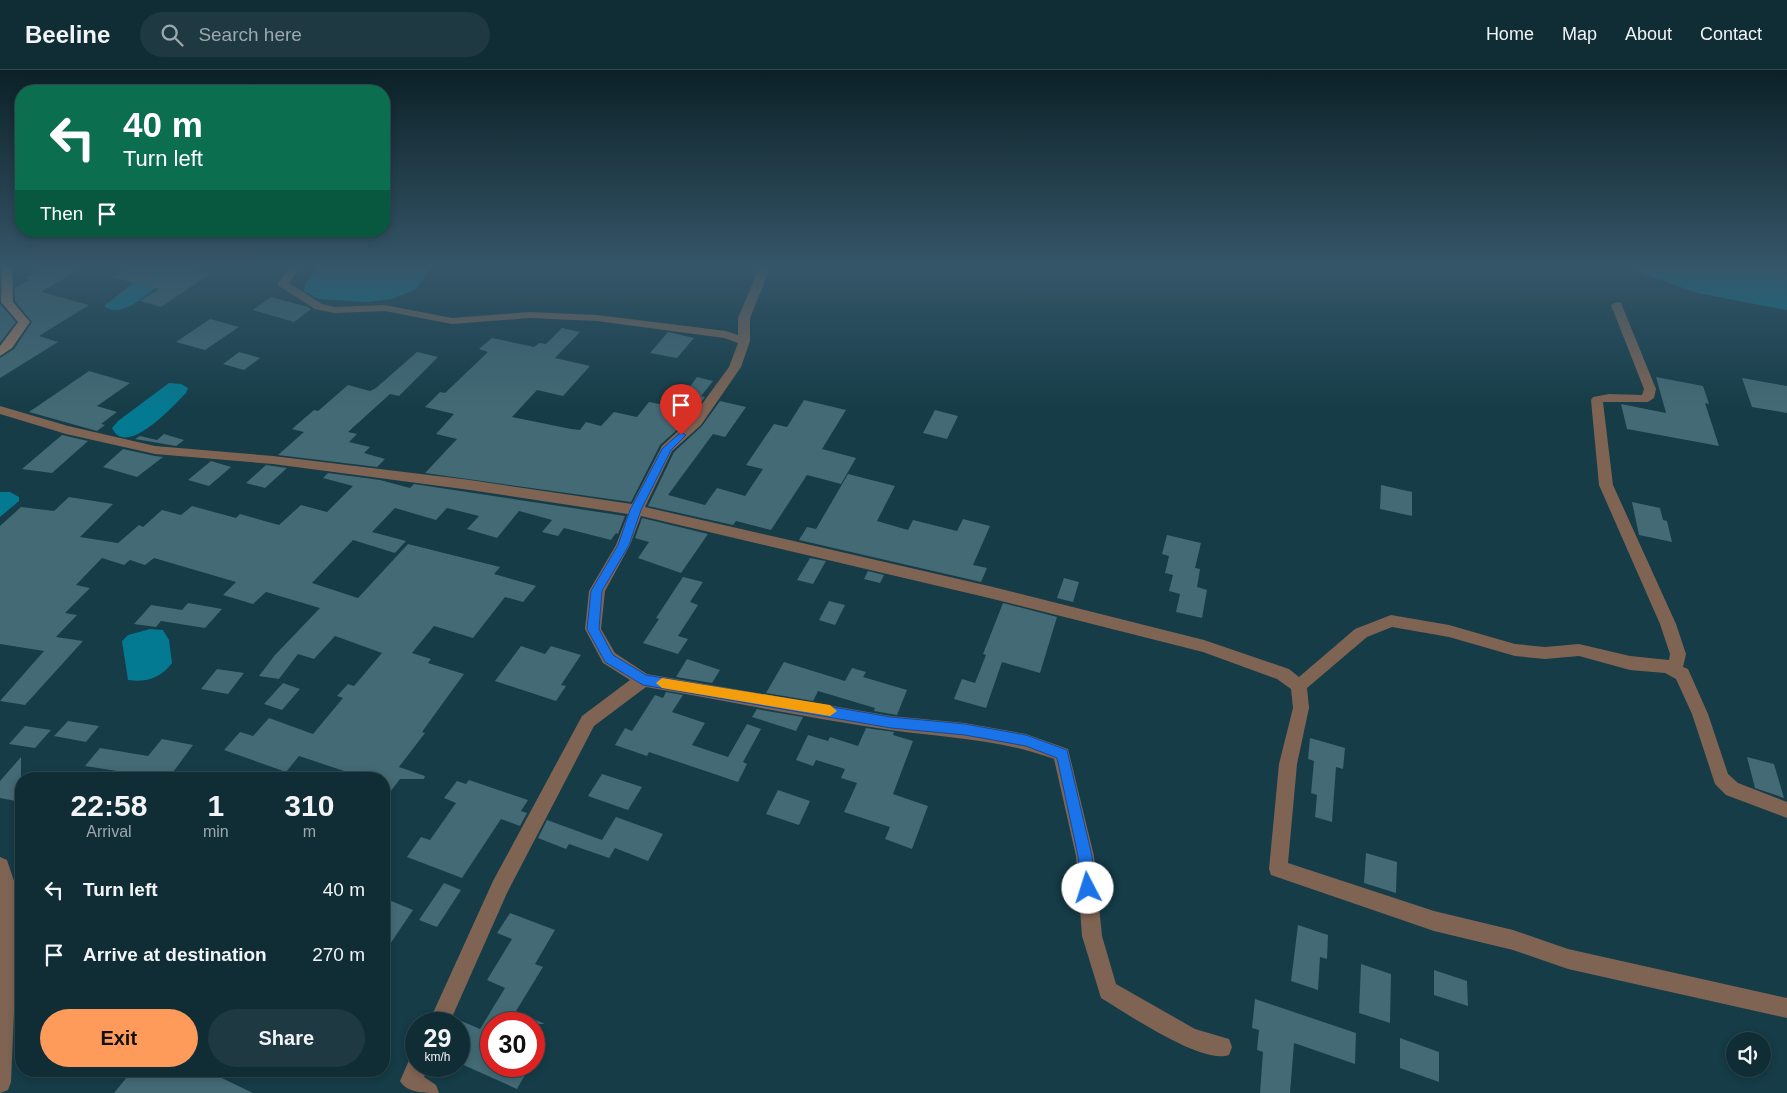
<!DOCTYPE html>
<html lang="en">
<head>
<meta charset="utf-8">
<style>
	body { margin:0; font-family:Helvetica,sans-serif; background:#1e3941; color:#f1f3f6; height:100vh; display:flex; flex-direction:column; font-size:19px; white-space:nowrap }
	* { box-sizing:border-box; margin:0 }
	p { font-size:16px; color:#9ca8ad }
	.icon { flex:none; width:28px; height:28px; fill:none; stroke:currentColor; stroke-width:2; stroke-linecap:round; stroke-linejoin:round }
	.map { position:relative; flex:1; overflow:hidden }
	.panel { position:absolute; left:15px; top:702px; width:375px; height:305px; display:flex; flex-direction:column; background:#102d35; border-radius:20px; box-shadow:0 2px 8px #0003,0 0 0 1px #304950 }
	.panel>* { flex:none }
	.hud { position:absolute; left:15px; top:15px; width:375px; height:152px; border-radius:20px; box-shadow:0 2px 8px #0003,0 0 0 1px #304950; background:#0b6e4f; color:#fff; overflow:hidden }
	.tools { position:absolute; left:1726px; top:962px; display:grid; gap:10px }
	.tools a { display:grid; place-items:center; width:45px; height:45px; border-radius:50%; background:#102d35; box-shadow:0 2px 8px #0003,0 0 0 1px #304950; font-size:25px }
	.speed { position:absolute; left:405px; top:942px; display:flex; gap:10px; font-size:25px; font-weight:700; text-align:center }
	.speed>* { display:grid; place-content:center; width:65px; height:65px; border-radius:50%; background:#102d35; box-shadow:0 2px 8px #0003,0 0 0 1px #304950; line-height:1 }
	.speed small { font-size:12px; font-weight:400 }
	.speed .limit { border:8px solid #d22; background:#fff; color:#111 }
	.pin { position:absolute; display:grid; place-items:center; width:42px; height:42px; color:#fff; margin:-51px -21px; border-radius:50% 50% 50% 0; rotate:-45deg; box-shadow:0 0 5px #0007 }
	.pin .icon { rotate:45deg }
	.me { position:absolute; width:55px; margin:-28px; rotate:355deg; stroke-linejoin:round; filter:drop-shadow(0 0 4px #0008) }
	.turn { display:flex; align-items:center; gap:18px; height:105px; padding:0 25px; font-size:22px }
	.turn .icon { width:65px; height:65px; stroke-width:2.5 }
	.turn b { display:block; font-size:35px; line-height:42px }
	.then { display:flex; align-items:center; height:48px; padding:0 25px; background:#0003; gap:10px; font-size:19px }
	.eta { display:flex; justify-content:space-evenly; align-items:center; height:85px; text-align:center }
	.eta b { font-size:30px; font-weight:800; line-height:35px }
	.primary-button { display:flex; gap:10px; margin-top:auto; padding:10px 25px }
	.primary-button a { flex:1; height:58px; border-radius:30px; background:#ff9b5a; color:#111; font-size:20px; font-weight:800; line-height:58px; text-align:center }
	.primary-button a+a { background:#1e3941; color:#f1f3f6 }
	ul { padding:0; list-style:none }
	li { display:flex; align-items:center; gap:15px; height:65px; padding:0 25px }
	li div { flex:1 }
	li b { display:block; font-size:19px }
	li em { font-style:normal }
	header { display:flex; align-items:center; gap:30px; box-sizing:border-box; height:70px; padding:0 25px; background:#102d35; border-bottom:1px solid #304950 }
	header strong { font-size:24px }
	nav { display:flex; gap:28px; margin-inline-start:auto; font-size:18px }
	.search { width:350px; height:45px; background:#1e3941; display:flex; align-items:center; gap:12px; box-sizing:border-box; padding:0 18px; border-radius:28px; color:#9ca8ad; font-size:19px }
	.map>svg:first-child { display:block }
	.water { fill:#037a92 }
	.building { fill:#436a75 }
	.lines { fill:none; stroke-linecap:round; stroke-linejoin:round }
	.street { fill:#7f6454; fill-rule:evenodd }
	.secondary { fill:#a77c62; fill-rule:evenodd }
	.route { fill:#1a73e8; stroke:#114b97 }
	.slow { fill:#f59e0b }
</style>
</head>
<body>
<header>
<strong>Beeline</strong>
<div class="search"><svg class="icon" aria-label="search" viewBox="0 0 24 24"><circle cx="10" cy="10" r="6"/><path d="M15 15l6 6"/></svg>Search here</div>
<nav><a>Home</a><a>Map</a><a>About</a><a>Contact</a></nav>
</header>
<div class="map">
<svg width="1787" height="1023" viewBox="0 0 1787 1023">
	<rect width="100%" height="100%" fill="#153c47"/>
	<path class="water" d="M319,196h113l-17,24 -24,9 -22,3 -50,-3 -15,-8 2,-8z
		M1621,196h166v44l-90,-17z
		M136,211l22,5c-13,10 -37,33 -54,20z
		M169,313l12,1 7,4 -2,5c-12,12 -60,66 -74,35l6,-7z
		M0,422h10l9,5v4l-19,16z
		M150,559l13,1 6,10 3,23c-11,15 -27,20 -44,17l-6,-39 6,-6z"/>
	<path class="building" d="M46,196h39l-44,26 48,13 -50,31 19,6 -58,36v-20l14,-9 18,-27 -17,-21 -1,-13 16,-9 -5,-1z
		M130,196h48l32,8 -49,33 -21,-6 19,-12 -47,-12z
		M271,227l37,10 3,2 -17,13 -41,-12z
		M0,234l16,18 -16,21z
		M210,249l29,8 -34,23 -29,-8z
		M562,258l18,4 -25,26 35,8 -27,30 -26,-6 -25,27 59,12 9,1 6,-8 15,4 13,-14 23,5 12,-15 15,3 11,-12 9,2 13,-18 16,4 -12,15 4,1 -15,21 -30,27 -29,57 -206,-29 32,-34 -21,-5 18,-20 -29,-7 15,-15 5,1 43,-41 -9,-3 13,-11 42,9 5,-4 7,1z
		M668,262l26,6 -17,20 -27,-5z
		M239,282l21,6 -16,12 -21,-6z
		M417,282l21,5 -39,39 -9,-2 -42,38 9,2 -8,8 21,5 -6,6 21,6 -8,8 -99,-12 26,-23 -12,-3 22,-19 4,1 30,-26 22,6 6,-3z
		M89,301l41,12 -33,23 20,6 -16,12 4,1 -8,6 -68,-19z
		M1656,307l47,9 6,18 -4,-1 14,43 -92,-17 -6,-25 45,9z
		M1742,308l45,8v27l-35,-6z
		M804,330l42,10 -24,39 34,9 -15,26 -34,-9 -36,55 -35,-9 -3,4 -85,-19 26,-54 28,-26 18,-25 26,6 -21,30 -12,-3 -45,61 37,10 12,-17 28,8 18,-27 -17,-4 28,-41 13,3z
		M935,340l23,6 -11,23 -24,-6z
		M164,364l20,6 -8,6 -41,-7 5,-3 17,4z
		M62,365l26,6 -36,32 -30,-4z
		M123,379l32,7 8,1 -26,20 -34,-10z
		M211,391l20,6 -22,19 -21,-6z
		M266,395l21,3 -22,20 -19,-5z
		M328,403l52,7 30,8 4,-4 211,32 -7,18 -2,-1 -5,7 -47,-12 -6,8 -16,-4 10,-12 -33,-9 -22,27 -30,-9 12,-13 -32,-8 -11,12 -41,-12 -23,24 34,9 -11,12 -42,-13 -41,43 46,15 50,-54 92,23 -6,7 42,12 -13,16 -18,-5 -32,41 -39,-12 -22,27 19,6 -3,4 36,11 -42,58 3,1 -26,34 26,9 -1,3h-24l-16,21v-21h-16l-69,-23 -13,16 -62,-22 16,-18 13,4 16,-18 44,16 30,-36 -6,-2 11,-12 6,2 28,-33 -47,-17 -21,23 -16,-5 -19,25 -20,-3 16,-21 45,-47 -54,-16 -13,12 -30,-9 13,-13 -82,-24 -9,7 -15,-5 -6,5 -22,-7 -26,27 14,3 -25,25 12,2 -21,22 27,4 -58,64 -25,-4 44,-50 -44,-7v-118l21,-19 33,4 15,-14 44,7 -33,33 38,6 21,-18 4,2 19,-17 19,5 11,-9 44,12 4,-4 39,11 22,-20 26,7 26,-26 -30,-8z
		M848,404l47,12 -18,35 31,9 5,-10 44,11 6,-12 27,7 -17,39 14,3 -6,14 -182,-42 8,-13 9,2z
		M1381,415l31,7v24l-32,-7z
		M1632,432l28,6 3,12 4,1 5,21 -33,-7z
		M642,448l66,16 -27,39 -43,-15 11,-16 -14,-4z
		M1167,465l34,8 -6,25 5,1 -3,18 10,3 -5,28 -26,-6 4,-18 -11,-3 4,-16 -8,-2 4,-17 -7,-2z
		M810,488l16,3 -13,23 -16,-4z
		M868,501l16,4 -4,8 -16,-4z
		M683,507l20,5 -13,20 8,3 -20,31 10,3 -10,15 -35,-11 16,-24 -3,-1z
		M1064,508l15,4 -6,20 -16,-4z
		M829,531l16,4 -10,20 -16,-5z
		M188,533l34,6 -17,19 -44,-7 -5,6 -22,-3 17,-19 31,5z
		M1003,533l54,14 -17,56 -38,-11 -16,46 -32,-9 8,-20 13,4 11,-28 -3,-1z
		M521,576l24,8 6,-8 30,9 -20,30 5,1 -10,15 -61,-20z
		M687,589l33,11 -8,13 -36,-6z
		M784,592l61,19 7,-13 14,4 -3,5 44,13 -10,25 -23,-4 1,-3 -57,-17 -5,10 -47,-8z
		M217,599l27,4 -16,21 -27,-5z
		M283,613l17,6 -18,21 -18,-6z
		M666,622l17,3 -11,17 33,11 -13,22 36,12 19,-33 14,5 -18,33 4,2 -9,18 -89,-30 -2,4 -32,-11 10,-17 7,3 23,-36 8,3z
		M757,639l10,2 36,6 -7,14 -44,-14z
		M68,651l31,5 -13,16 -32,-6z
		M25,656l26,4 -16,18 -26,-4z
		M866,658l28,4 -1,3 20,6 -20,53 35,12 -16,43 -27,-10 5,-12 -46,-15 13,-29 -16,-5 4,-9 -29,-9 -3,6 -17,-6 12,-25 20,6 2,-4 28,9z
		M1310,668l35,10 -2,21 -7,-2 -4,55 -17,-5 2,-22 -6,-2 3,-32 -6,-2z
		M162,669l31,6 -25,34 -83,-13 15,-18 48,8z
		M21,687v45l-21,-4v-17z
		M1747,687l27,7 10,34 -29,-10z
		M602,704l40,13 -14,23 -40,-14z
		M469,710l59,20 -7,11 6,2 -7,13 -19,-7 -39,59 -55,-21 14,-20 9,3 26,-37 -12,-5 13,-17 9,3z
		M778,720l32,11 -11,24 -33,-11z
		M616,747l47,17 -15,27 -33,-13 -6,10 -40,-14 -3,5 -28,-11 9,-18 55,20z
		M1366,783l31,9 -1,31 -32,-10z
		M444,813l17,7 -24,37 -18,-7z
		M384,828l29,12 -29,43z
		M510,843l45,17 -20,34 8,3 -27,44 29,13h-54v42h39l-13,23 -58,-26v-43l21,9 25,-41 -18,-8 25,-41 -15,-6z
		M1298,855l30,10 -1,24 -7,-2 -2,33 -27,-9z
		M1361,894l30,10 -1,49 -31,-10z
		M1434,900l33,11 1,25 -34,-11z
		M1255,929l101,34 -1,31 -61,-21 -4,50h-30l3,-41 -6,-2 2,-20 -7,-2z
		M1400,968l39,14v30l-39,-14z
		M132,1001h59l11,5 5,-5 46,22h-139z"/>
	<g class="lines">
		<path class="street" d="M290,196h11l-12,17 33,21 13,3 50,-2 67,13 78,-6 67,3 129,16 12,4v-17l22,-52h11l-21,52v23l-9,26 -40,58 -29,26 -27,56 344,79 215,54 85,29 10,8 56,-48 36,-14 58,10 66,19 30,3 34,-3 51,12 39,4 1,-6 -10,-30 -61,-139 -8,-85 2,-3 16,-3 33,1 2,-6 -33,-84 6,-3 4,1 35,86 -2,9 -6,4h-45l10,83 63,139 10,30 -3,13 5,2 20,45 20,60 10,9 49,19v16l-61,-23 -11,-11 -23,-70 -16,-35 -11,-6 -35,-3 -51,-14 -34,3 -30,-3 -66,-19 -57,-10 -25,10 -60,51 2,20 -12,56 -9,99 146,48 79,19 55,19 219,49v20l-219,-49 -55,-19 -79,-19 -163,-56 -2,-6 10,-105 14,-56 -2,-19 -14,-10 -74,-27 -214,-54 -348,-82 -11,29 -25,46 -4,38 14,24 32,21 244,42 74,7 61,11 42,15 26,107 8,80 14,48 79,45 34,10 3,8 -3,8c-27,10 -103,-42 -128,-57l-19,-62 -6,-80 -22,-97c-55,-20 -107,-21 -164,-29 -82,-12 -163,-29 -244,-43l-52,39 -87,167 -58,131h-21l65,-143 89,-165 48,-36 -27,-17 -18,-34 4,-38 27,-46 12,-31 -158,-24 -197,-26 -118,-10 -89,-20 -66,-20v-8l68,20 87,20 118,10 197,24 162,24 30,-58 29,-27 38,-52 9,-24 -14,-5 -127,-17 -67,-3 -78,6 -67,-13 -50,2 -20,-4 -36,-23 -2,-2z
			M0,787l7,3 12,36 -8,186 -3,8 -8,3z
			M416,986v10h13l-5,11 12,8 3,8c-16,0 -32,0 -39,-12l10,-23z"/>
		<path class="secondary" d="M2,196h10l1,36 17,20 -18,26 -12,8v-10l18,-24 -17,-20z"/>
	</g>
	<linearGradient id="sky" x2="0" y2="1"><stop stop-color="#0c2127"/><stop offset="0.58" stop-color="#355669"/><stop offset="1" stop-color="#355669" stop-opacity="0"/></linearGradient>
	<rect width="1787" height="340" fill="url(#sky)"/>
	<path class="route" d="M681,362l5,3 -15,15 -30,60 -12,35 -27,46 -3,38 14,26 33,20 245,42 74,7 61,11 41,15 25,106 3,32 -2,5 -5,2 -5,-2 -2,-5 -3,-32 -21,-98 -31,-12 -61,-11 -74,-7 -248,-43 -38,-23 -18,-33 4,-38 27,-46 12,-35 32,-61z"/>
	<path class="slow" d="M662,608l168,27 7,6 -7,5 -168,-28 -6,-5z"/>
</svg>
<div class="tools">
<a><svg class="icon" aria-label="sound" viewBox="0 0 24 24"><path d="M4 9h4l5-4v14l-5-4H4zM17 9q2 3 0 6"/></svg></a>
</div>
<div class="speed"><div>29<small>km/h</small></div><div class="limit">30</div></div>
<div class="pin" style="left:681px;top:365px;background:#d93025"><svg class="icon" aria-label="arrive" viewBox="0 0 24 24"><path d="M6 21V4h12l-3 4 3 4H6"/></svg></div>
<svg class="me" style="left:1088px;top:818px" viewBox="-20 -20 40 40"><circle r="19" fill="#fff"/><path d="M0-13L10 11 0 6-10 11z" fill="#1a73e8"/></svg>
<div class="hud">
<div class="turn"><svg class="icon" aria-label="left" viewBox="0 0 24 24"><path d="M17 20v-9H6M10 6l-5 5 5 5"/></svg><div><b>40 m</b>Turn left</div></div>
<div class="then">Then<svg class="icon" aria-label="arrive" viewBox="0 0 24 24"><path d="M6 21V4h12l-3 4 3 4H6"/></svg></div>
</div>
<section class="panel">
<div class="eta">
<div><b>22:58</b><p>Arrival</p></div>
<div><b>1</b><p>min</p></div>
<div><b>310</b><p>m</p></div>
</div>
<ul>
<li><svg class="icon" aria-label="left" viewBox="0 0 24 24"><path d="M17 20v-9H6M10 6l-5 5 5 5"/></svg><div><b>Turn left</b></div><em>40 m</em></li>
<li><svg class="icon" aria-label="arrive" viewBox="0 0 24 24"><path d="M6 21V4h12l-3 4 3 4H6"/></svg><div><b>Arrive at destination</b></div><em>270 m</em></li>
</ul>
<div class="primary-button"><a>Exit</a><a>Share</a></div>
</section>
</div>
</body>
</html>
